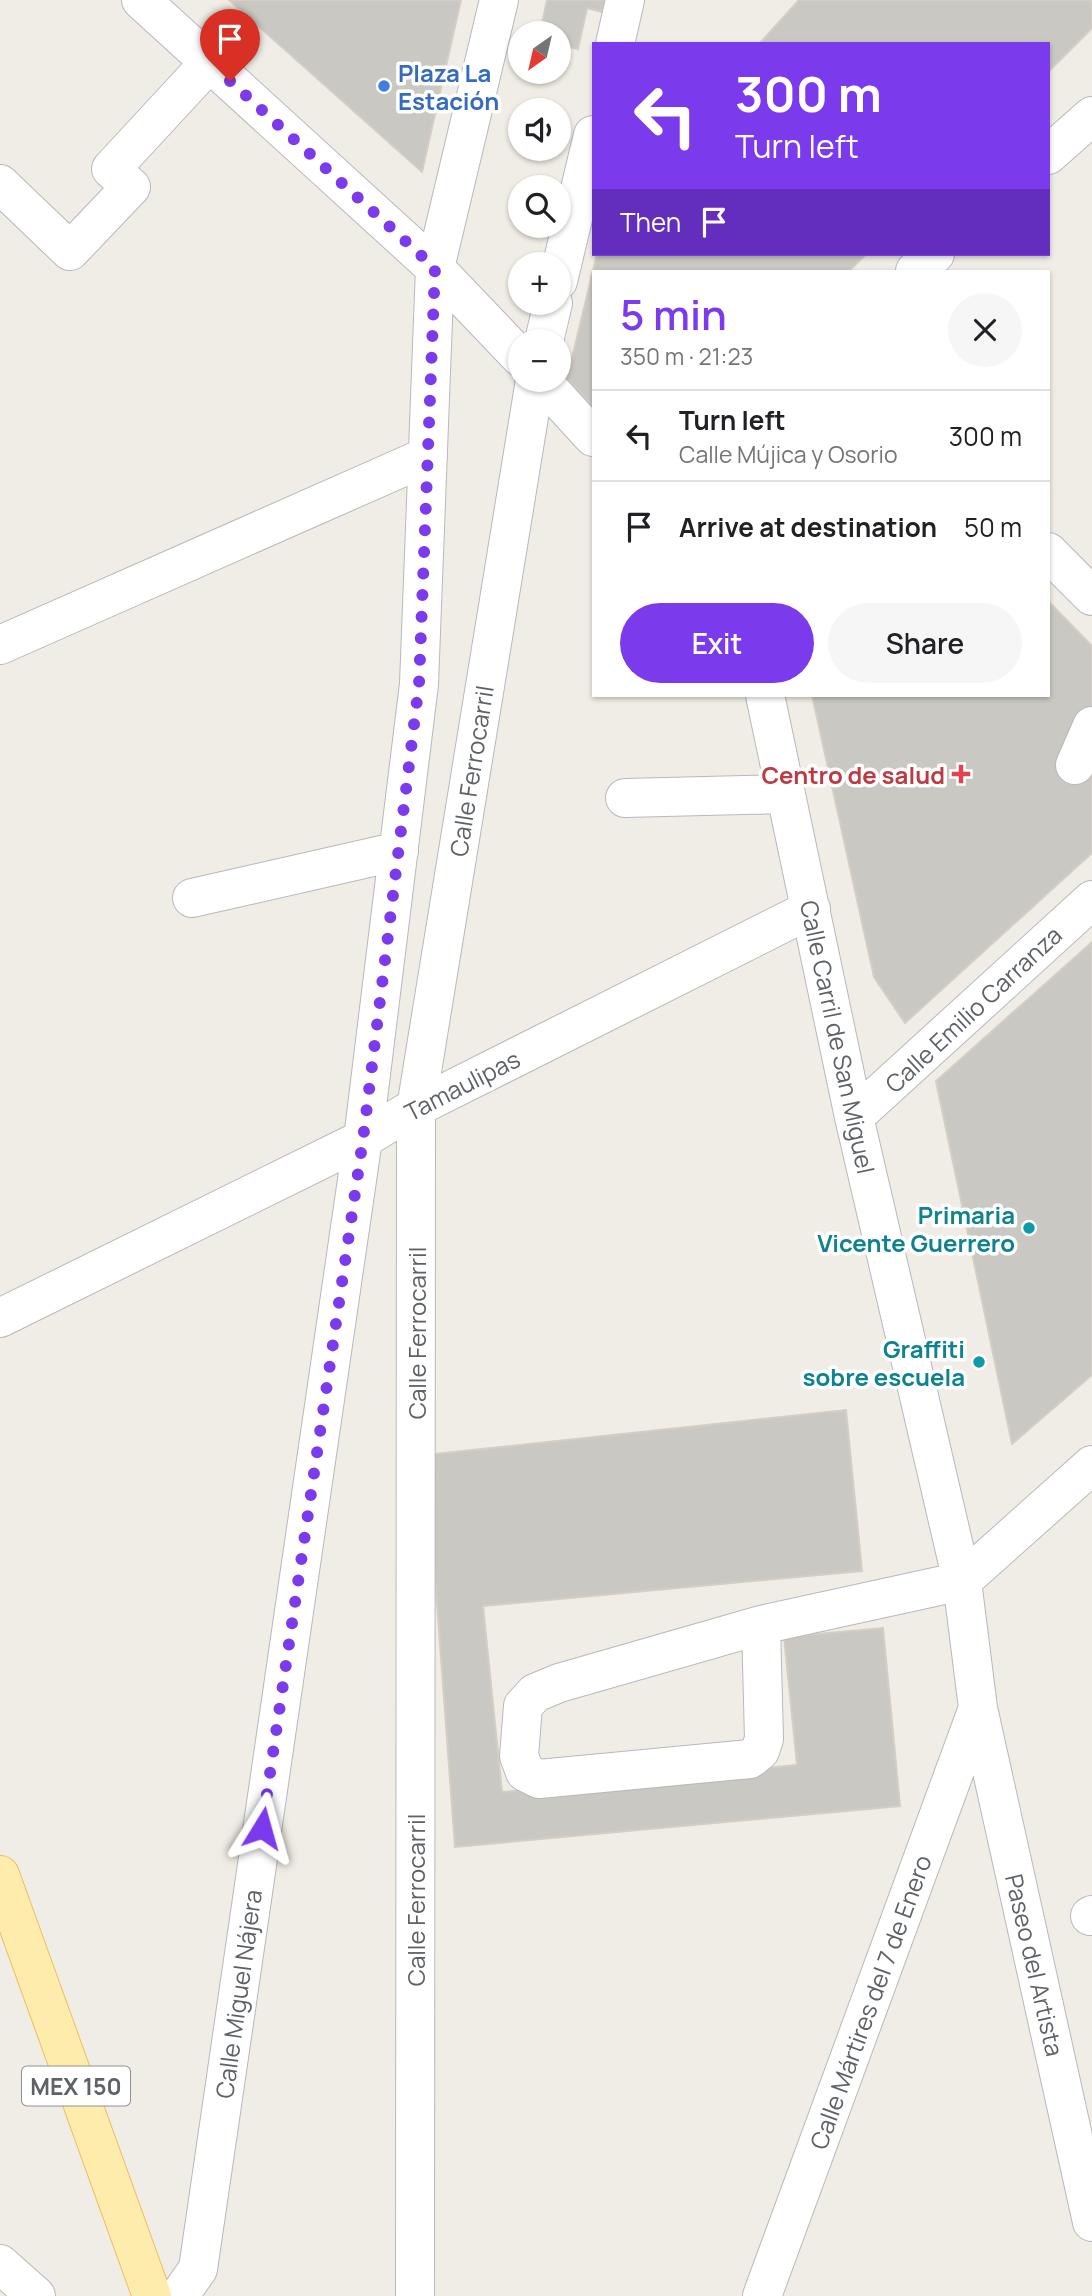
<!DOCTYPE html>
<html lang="en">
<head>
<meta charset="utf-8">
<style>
	body { margin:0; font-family:Manrope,sans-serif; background:#f6f6f6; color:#202124; height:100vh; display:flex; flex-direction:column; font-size:26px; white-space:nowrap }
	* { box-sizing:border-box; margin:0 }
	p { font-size:23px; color:#757577 }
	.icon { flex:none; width:38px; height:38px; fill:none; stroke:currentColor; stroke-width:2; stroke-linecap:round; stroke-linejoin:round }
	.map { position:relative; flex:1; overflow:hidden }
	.side { position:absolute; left:592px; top:270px; width:458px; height:427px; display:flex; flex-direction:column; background:#fff; border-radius:0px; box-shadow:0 2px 5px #0004 }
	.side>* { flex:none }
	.guide { position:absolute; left:592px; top:42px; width:458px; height:214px; border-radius:0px; box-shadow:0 2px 5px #0004; background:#7c3aed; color:#fff; overflow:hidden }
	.needle { width:46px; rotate:214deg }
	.controls { position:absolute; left:508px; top:21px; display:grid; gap:14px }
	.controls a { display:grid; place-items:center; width:63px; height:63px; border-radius:50%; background:#fff; box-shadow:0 2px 5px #0004; font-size:35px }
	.pin { position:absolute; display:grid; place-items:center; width:60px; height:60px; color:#fff; margin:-72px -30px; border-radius:50% 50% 50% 0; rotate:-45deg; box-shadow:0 0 7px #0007 }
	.pin .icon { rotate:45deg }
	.me { position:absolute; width:77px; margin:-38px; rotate:8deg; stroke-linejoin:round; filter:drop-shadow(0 0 5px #0008) }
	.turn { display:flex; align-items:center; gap:24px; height:147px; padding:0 28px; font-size:32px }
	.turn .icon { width:91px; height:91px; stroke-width:2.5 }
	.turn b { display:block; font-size:49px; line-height:60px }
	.then { display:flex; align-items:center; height:66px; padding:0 28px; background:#0003; gap:14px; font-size:26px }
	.round { display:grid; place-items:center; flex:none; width:74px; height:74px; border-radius:37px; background:#f6f6f6 }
	.head { display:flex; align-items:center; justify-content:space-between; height:119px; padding:0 28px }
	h1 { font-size:42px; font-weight:600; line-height:52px; color:#7c3aed }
	.cta { display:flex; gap:14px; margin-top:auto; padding:14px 28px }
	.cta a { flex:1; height:80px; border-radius:42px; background:#7c3aed; color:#fff; font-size:28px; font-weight:600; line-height:80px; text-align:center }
	.cta a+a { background:#f6f6f6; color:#202124 }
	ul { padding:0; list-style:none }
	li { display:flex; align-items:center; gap:21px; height:91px; padding:0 28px; border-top:2px solid #e0e0e0 }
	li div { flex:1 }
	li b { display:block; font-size:26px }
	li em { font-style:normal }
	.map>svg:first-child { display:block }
	.building { fill:#cac8c3; stroke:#d4cec4; stroke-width:2 }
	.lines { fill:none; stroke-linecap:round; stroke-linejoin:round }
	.minor-casing { stroke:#b6b9bc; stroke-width:40 }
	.major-casing { stroke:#f0be5e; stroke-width:40 }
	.minor { stroke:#fff; stroke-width:38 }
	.major { stroke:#feecac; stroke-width:38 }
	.route { stroke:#7c3aed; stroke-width:12; stroke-dasharray:0 21.6 }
	.shop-dot { fill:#3f7fe0; stroke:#fff; stroke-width:2.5 }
	.health-dot { fill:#e0444e; stroke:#fff; stroke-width:2.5 }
	.culture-dot { fill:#0f9aa8; stroke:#fff; stroke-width:2.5 }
	.labels { text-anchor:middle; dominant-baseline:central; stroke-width:7; stroke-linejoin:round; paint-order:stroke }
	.shield { fill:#fff; stroke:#8e9194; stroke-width:2 }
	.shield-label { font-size:23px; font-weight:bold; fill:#5d6266 }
	.shop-label { font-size:24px; font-weight:bold; fill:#366cbe; stroke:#fff; text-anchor:start }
	.street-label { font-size:24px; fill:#5d6266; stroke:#fff }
	.health-label { font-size:24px; font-weight:bold; fill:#be3a42; stroke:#fff; text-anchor:end }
	.culture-label { font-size:24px; font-weight:bold; fill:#0d838f; stroke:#fff; text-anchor:end }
</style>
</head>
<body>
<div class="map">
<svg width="1092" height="2296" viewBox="0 0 1092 2296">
	<rect width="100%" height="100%" fill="#f0ede6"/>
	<path class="building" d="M229,0h232l-39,172z
		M547,0h58l-3,12 -15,-4 -9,41 -20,-5v-11h-18z
		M799,0h293v28l-44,44v-28h-289z
		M597,254h269l-17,17h-256v135l-26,-27z
		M1048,601l44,45v207l-187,170 -31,-46 -62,-282h236z
		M1092,942v433l-80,69 -76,-363z
		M846,1410l16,161 -379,35 19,186 295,-27 -13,-128 99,-9 17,178 -445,41 -29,-392z"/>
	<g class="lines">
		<g class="minor-casing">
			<path id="minor" d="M141,0l294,268 85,89
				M615,44l10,-44
				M1048,155l44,-39
				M0,184l70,67 61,-64 -20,-18 99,-107
				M915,271l20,-17
				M558,281l35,-146
				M544,341l9,-38
				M541,380l52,57
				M1048,552l44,44
				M0,645l428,-189
				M765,695l89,422 108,464 16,127 114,514
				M1075,765l17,-39
				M625,798l161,-4
				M192,898l207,-47
				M854,1117l238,-217
				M0,1318l363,-179 46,-28 402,-202
				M761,1625l3,114 -4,12 -10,8 -211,20 -14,-7 -6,-16 4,-50 12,-13 24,-10 202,-58 201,-44 130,-116
				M1090,1916l2,-1
				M0,2264l36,32
				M179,2296l19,-27 165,-1130 56,-455 16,-416 64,-268
				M415,2296l1,-1188 119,-728
				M762,2296l216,-588"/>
		</g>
		<g class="major-casing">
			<path id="major" d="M0,1875l152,421"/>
		</g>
		<use href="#minor" class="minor"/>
		<use href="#major" class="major"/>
	</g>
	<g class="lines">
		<path class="route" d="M230,81l205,187 -16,416 -56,455 -101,689"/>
	</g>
	<circle class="shop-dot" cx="384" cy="86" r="7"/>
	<path class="health-dot" d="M957.5 763.5h7v7h7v7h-7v7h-7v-7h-7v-7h7z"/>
	<g class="culture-dot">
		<circle cx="1029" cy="1228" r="7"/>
		<circle cx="979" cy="1362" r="7"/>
	</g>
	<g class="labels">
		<rect class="shield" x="22" y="2066.5" width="108" height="39" rx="5"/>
		<g class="shield-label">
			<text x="76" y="2086">MEX 150</text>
		</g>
		<g class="shop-label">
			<text x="398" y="72">Plaza La<tspan x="398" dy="28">Estación</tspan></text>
		</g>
		<g class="street-label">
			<text transform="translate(471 771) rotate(-81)">Calle Ferrocarril</text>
			<text transform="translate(973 1009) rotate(-43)">Calle Emilio Carranza</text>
			<text transform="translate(838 1037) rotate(78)">Calle Carril de San Miguel</text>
			<text transform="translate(462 1085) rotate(-27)">Tamaulipas</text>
			<text transform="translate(416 1333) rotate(-90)">Calle Ferrocarril</text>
			<text transform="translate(415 1900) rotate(-90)">Calle Ferrocarril</text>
			<text transform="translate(1035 1965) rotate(77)">Paseo del Artista</text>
			<text transform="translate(238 1994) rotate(-82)">Calle Miguel Nájera</text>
			<text transform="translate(870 2002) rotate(-70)">Calle Mártires del 7 de Enero</text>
		</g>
		<g class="health-label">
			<text x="945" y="774">Centro de salud</text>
		</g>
		<g class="culture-label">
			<text x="1015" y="1214">Primaria<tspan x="1015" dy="28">Vicente Guerrero</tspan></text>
			<text x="965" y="1348">Graffiti<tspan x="965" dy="28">sobre escuela</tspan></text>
		</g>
	</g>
</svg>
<div class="controls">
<a><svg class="needle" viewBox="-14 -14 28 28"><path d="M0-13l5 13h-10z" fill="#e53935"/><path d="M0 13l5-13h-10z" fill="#757577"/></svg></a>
<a><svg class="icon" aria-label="sound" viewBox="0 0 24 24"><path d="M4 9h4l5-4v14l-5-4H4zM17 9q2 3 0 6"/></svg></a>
<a><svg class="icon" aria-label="search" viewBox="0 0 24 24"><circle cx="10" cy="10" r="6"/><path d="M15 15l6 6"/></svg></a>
<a>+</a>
<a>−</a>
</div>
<div class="pin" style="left:230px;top:81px;background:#d93025"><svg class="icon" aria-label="arrive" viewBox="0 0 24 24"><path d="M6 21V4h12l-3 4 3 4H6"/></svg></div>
<svg class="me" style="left:262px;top:1828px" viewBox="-20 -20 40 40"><path d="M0-17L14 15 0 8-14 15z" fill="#7c3aed" stroke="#fff" stroke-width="4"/></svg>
<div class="guide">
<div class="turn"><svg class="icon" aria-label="left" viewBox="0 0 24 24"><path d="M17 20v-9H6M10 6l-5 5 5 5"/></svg><div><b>300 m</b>Turn left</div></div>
<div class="then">Then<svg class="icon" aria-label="arrive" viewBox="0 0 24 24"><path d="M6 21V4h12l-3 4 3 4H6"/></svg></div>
</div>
<section class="side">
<div class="head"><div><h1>5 min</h1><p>350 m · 21:23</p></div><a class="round"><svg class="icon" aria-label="close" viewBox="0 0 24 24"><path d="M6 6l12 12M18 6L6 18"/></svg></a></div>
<ul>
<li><svg class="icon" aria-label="left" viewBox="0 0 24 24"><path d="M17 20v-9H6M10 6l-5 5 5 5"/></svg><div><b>Turn left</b><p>Calle Mújica y Osorio</p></div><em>300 m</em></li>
<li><svg class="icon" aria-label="arrive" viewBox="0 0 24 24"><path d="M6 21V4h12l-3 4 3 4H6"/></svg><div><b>Arrive at destination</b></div><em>50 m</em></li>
</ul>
<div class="cta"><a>Exit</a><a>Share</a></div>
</section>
</div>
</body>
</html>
